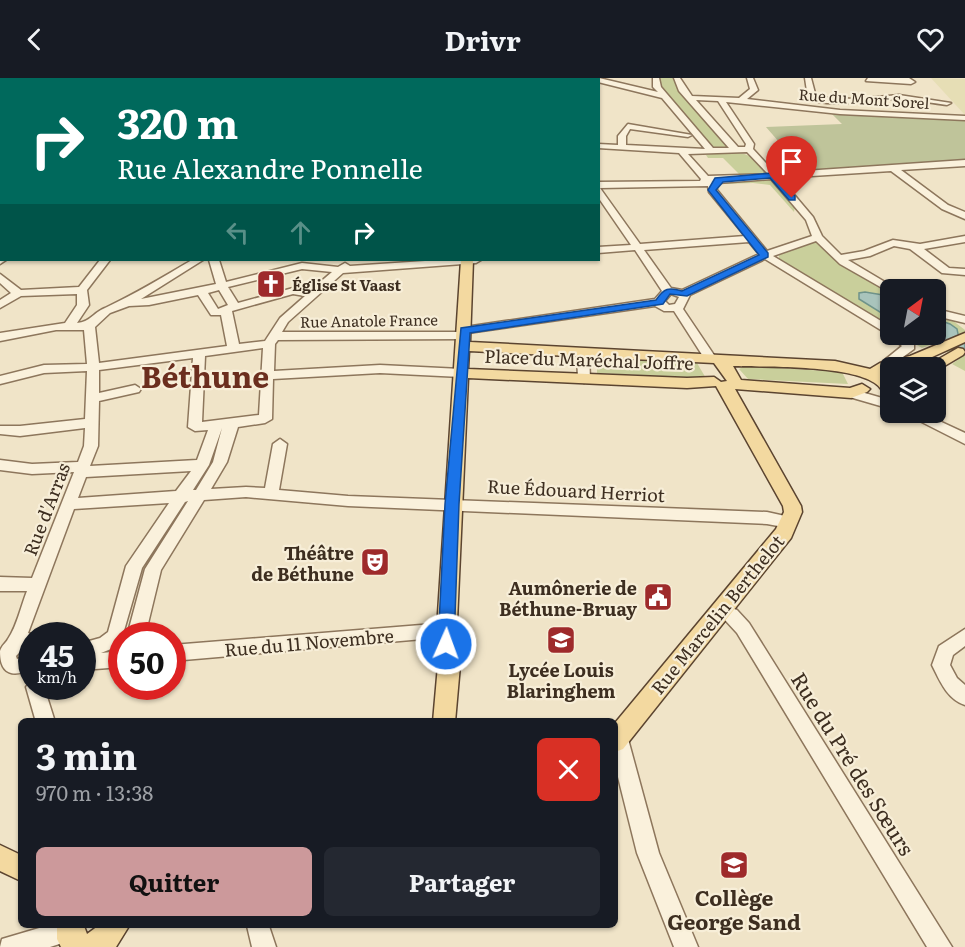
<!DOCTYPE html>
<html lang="fr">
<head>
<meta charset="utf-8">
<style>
	body { margin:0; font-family:Literata,serif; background:#242831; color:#f1f3f6; height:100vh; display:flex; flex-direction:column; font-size:22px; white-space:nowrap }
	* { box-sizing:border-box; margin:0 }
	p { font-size:20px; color:#9ea1a6 }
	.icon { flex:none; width:33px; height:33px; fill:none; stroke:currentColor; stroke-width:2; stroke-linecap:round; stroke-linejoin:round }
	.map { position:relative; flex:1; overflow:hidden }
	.sheet { position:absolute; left:18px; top:640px; width:600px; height:210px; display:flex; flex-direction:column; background:#171b24; border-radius:9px; box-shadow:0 2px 4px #0004 }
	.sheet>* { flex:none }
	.banner { position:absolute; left:0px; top:0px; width:600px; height:183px; box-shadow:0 2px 4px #0004; background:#00695c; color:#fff; overflow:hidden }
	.needle { width:39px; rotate:32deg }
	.controls { position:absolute; left:880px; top:201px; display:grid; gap:12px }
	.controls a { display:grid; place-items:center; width:66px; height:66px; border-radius:9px; background:#171b24; box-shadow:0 2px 4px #0004; font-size:30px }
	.speed { position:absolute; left:18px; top:544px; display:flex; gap:12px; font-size:30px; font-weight:700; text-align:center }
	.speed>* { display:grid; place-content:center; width:78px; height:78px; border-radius:50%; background:#171b24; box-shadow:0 2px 4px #0004; line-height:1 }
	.speed small { font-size:15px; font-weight:400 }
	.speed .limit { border:9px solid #d22; background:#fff; color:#111 }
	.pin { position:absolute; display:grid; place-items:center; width:51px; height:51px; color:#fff; margin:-62px -26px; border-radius:50% 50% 50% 0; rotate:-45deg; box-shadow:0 0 6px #0007 }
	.pin .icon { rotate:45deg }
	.me { position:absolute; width:66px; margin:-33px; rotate:2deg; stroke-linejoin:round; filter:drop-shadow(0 0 4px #0008) }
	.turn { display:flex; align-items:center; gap:21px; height:126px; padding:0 18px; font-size:27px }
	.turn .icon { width:78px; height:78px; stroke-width:2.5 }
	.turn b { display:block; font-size:42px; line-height:51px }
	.lanes { display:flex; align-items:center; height:57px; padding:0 18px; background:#0003; justify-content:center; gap:30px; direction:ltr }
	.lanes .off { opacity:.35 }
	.round { display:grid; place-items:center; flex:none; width:63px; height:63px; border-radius:9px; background:#242831 }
	.headline { display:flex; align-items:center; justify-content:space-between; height:102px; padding:0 18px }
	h1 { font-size:36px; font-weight:700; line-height:45px }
	.button { display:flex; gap:12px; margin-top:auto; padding:12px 18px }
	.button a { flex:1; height:69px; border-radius:9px; background:#cc999b; color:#111; font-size:24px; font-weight:700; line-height:69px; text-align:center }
	.button a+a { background:#242831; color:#f1f3f6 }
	header { display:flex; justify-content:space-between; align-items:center; height:78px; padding:0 18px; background:#171b24; font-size:27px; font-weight:700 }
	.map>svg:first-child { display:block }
	.farmland { fill:#e6deb5 }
	.green { fill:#c9cf9b }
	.cemetery { fill:#bfc49a }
	.water { fill:#a9c4bc; stroke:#6f938a; stroke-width:1.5 }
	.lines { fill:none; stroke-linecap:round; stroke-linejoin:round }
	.river { fill:#a9c4bc; fill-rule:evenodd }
	.minor-casing { stroke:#8d765c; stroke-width:3 }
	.major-casing { stroke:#5b4430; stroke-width:3 }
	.minor { fill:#faf1dc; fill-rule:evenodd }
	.major { fill:#f3d9a0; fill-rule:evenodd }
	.route { fill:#1a73e8; stroke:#114b97; stroke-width:1.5 }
	.labels { text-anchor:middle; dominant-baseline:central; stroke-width:4.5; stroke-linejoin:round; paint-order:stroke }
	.far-street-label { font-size:15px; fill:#3d2e20; stroke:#f7eed8 }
	.far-poi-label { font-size:15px; font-weight:bold; fill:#3d2e20; stroke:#f7eed8; text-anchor:start }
	.street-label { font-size:18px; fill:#3d2e20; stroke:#f7eed8 }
	.poi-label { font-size:18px; font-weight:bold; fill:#3d2e20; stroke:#f7eed8; text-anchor:end }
	.near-street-label { font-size:21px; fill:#3d2e20; stroke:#f7eed8 }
	.near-poi-label { font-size:21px; font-weight:bold; fill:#3d2e20; stroke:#f7eed8 }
	.town-label { font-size:30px; font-weight:bold; fill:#6b2e1e; stroke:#f7eed8 }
</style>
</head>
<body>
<header><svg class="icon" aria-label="back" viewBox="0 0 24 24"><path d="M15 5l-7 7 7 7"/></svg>Drivr<svg class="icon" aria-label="heart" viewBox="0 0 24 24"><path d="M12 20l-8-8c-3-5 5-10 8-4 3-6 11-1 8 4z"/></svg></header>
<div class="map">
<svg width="965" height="869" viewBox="0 0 965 869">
	<rect width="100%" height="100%" fill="#f0e4c8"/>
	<path class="farmland" d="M931,0l34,1v36z"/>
	<path class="green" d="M658,0h17l58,71 -21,1 -53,-63z
		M725,74c23,0 28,4 43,21l-28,2 -17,-17h-15l-2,-3z
		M771,100l24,28 -1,6 -24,-27 -17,-2 -28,1 5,-3z
		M815,164l20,17 56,32v38l-112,-69v-6z
		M936,235l12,4 17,13v41l-13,-7 7,-5 -27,-15 -10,4 -22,-13 36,-1z
		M597,281l100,4 10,17 -21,1 -2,-4 -87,-4z
		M745,288l97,6 6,12 -100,-5 -9,-10z"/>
	<path class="cemetery" d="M831,35l134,7v41l-188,11 -10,-11 25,-4 -26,-30 76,-3z"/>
	<path class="water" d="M865,214l18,3 8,5v19l-32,-20v-6z
		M936,241l14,5 7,5 1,5 7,7v14l-43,-20 14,-1z"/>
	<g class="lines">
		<path class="river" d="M354,0h9l-10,2z
			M0,39h2v6h-2z"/>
		<g class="minor-casing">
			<path id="minor" d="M87,0h6l-7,2z
				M153,0h6l-7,2z
				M244,0h8l1,2h-8z
				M328,0h8l-10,2z
				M400,0h6l-7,2z
				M488,0h15l-18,2z
				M521,0h6l1,2h-7z
				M558,0h15l-18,2z
				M599,0l59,14 -5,-5v-9h6l2,9 52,61h16l-50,-57 -5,-13h6l12,18 47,2 11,-9 -3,-11h6l5,12 -11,9 93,11 125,6v4l-125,-6 -114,-12 28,42 -1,5 22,24 190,-13v6l-64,4 47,35 17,7v7l-23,-10 -51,-38 -111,7 33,39 9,19 19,19 23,-4 29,-11 27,4 45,-8v6l-41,7 25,19 16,1v6l-23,-2 -32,-24 -16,-3 -24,10 -22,4 47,28 1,2h-5v3l-51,-29 -24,-23 -43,15 118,71v7h11l12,9v6l-29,21 -6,-4 2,-3 21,-17 -13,-11 -124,-76 -75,36 -7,14 33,49 -6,4 -4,-1 -32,-50h-10l-9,-5 -187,27v4l-4,2 -186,1 -3,4 -1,27 106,-6 81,4 6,4 -6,4 -81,-4 -107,6 -1,40 -7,4 -27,4 -11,35 -16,27 35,-2 19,1 8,-44 7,-5 7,5 -8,46 69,6 419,16 27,6 3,4 -3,4 -5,2 -22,-4 -419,-18 -102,-9 -42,3 -43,70 -16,66h-18l18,-67 43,-68 -3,1 -43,66 -21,73 -10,8 -10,4 21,-2v16l-40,3v-27l18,-5 8,-6 18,-66 43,-63 -95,6 -46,124 11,3h-7v11l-8,1 -8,8 1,3 15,-6v16c-18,8 -32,7 -32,-18 2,-6 6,-8 8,-12 9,-13 13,-33 19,-48h-27v-14l32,1 42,-106 -42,2 -32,-4v-10l32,4 46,-2 6,-16 1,-18 -65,8 -20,-2v-8h20l65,-7 2,-48 -43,2 -44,11v-8l44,-11 43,-1 -3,-34h-28l-56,11v-8l65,-10 12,-18v-11l-56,2 -21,12v-8l11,-7 -11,-10v-9l21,16 58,-3 21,-27h10l-23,30 2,15 -12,18c13,-1 16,-10 28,-15 30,-14 58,-31 87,-48h11l-62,39 75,-15 -7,-24h10l7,22 76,-19 36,4 7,-4 5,3 90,-6h41l-5,3 -133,10 -55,49 -6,10h178l1,-4 4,-1 190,-28 7,-8 -27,-41 -37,3v-6l33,-2 -33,-48v-15l102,-1 1,-2 -22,-26 -81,-5v-4l20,1v-9l10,-12 64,11 -4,2 -58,-8 -4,7v9l79,4 -43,-51 -64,-16v-2h-2zM696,22l22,1 28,43 -1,3h-7zM747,74l21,22 -60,2 -20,-22zM771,101l35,41 6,16 -45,15 -50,-61 -1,-7 -5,-2 7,2zM708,108l1,6 36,44 -105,8 -40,-56zM749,164l10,12 -77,36 -11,-2 -27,-38zM302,191l30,3 -21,18 -18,-2 -55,15 -10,-16zM219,212l9,15 -10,4 -10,-16zM293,216l12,2 -25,22 -15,23 -26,3 -7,-33zM671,216l8,3 -4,7 -6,1 -4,-4zM198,217l13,20h10l6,31 -128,17 -4,-36 15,-14 19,-7 20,-1zM263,270l-4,67 -57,7 3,-66zM193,280l-5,69 7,4 13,-1 -11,30 -107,6 8,-20 1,-45 40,-9 2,-3 -6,-4 -36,8v-23zM222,350l-9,34 -17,28h-3l16,-25zM191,393l-15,20 -98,7 8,-21z
				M805,0h6l5,19 38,2 45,-4 52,8 -4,2c-15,-2 -31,-5 -46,-6 -23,-1 -74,11 -93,-1z
				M868,0h41l6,4 -4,2 -45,-3z
				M0,37h2v4h-2z
				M0,178l2,4h4l-6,4z
				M936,231l29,7v7l-29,-7z
				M583,271l6,4 1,26 -6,4 -6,-4 -1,-26z
				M851,311l38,11 1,3 -6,4 -38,-11 -1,-3 1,-3z
				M902,334h18l45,21v11z
				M721,526l16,6 12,13 203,324h-25l-190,-314 -12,-13 -10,-4 -2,-5 2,-5z
				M446,545l6,2 3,5 -3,5 -6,2 -274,24v-16z
				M965,551v17l-12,9 -3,10 7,13 8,7v20c-18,-6 -25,-24 -33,-40l7,-19z
				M32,602v7h12l11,35h-19l-10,-35z
				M618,652l7,3 3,6 31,114 39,94h-24l-37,-94 -22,-88v-34z
				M46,848h33l2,4 -3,8 -28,9h-50l2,-8z
				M247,848h22l7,21h-24z"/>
		</g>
		<g class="major-casing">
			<path id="major" d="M434,0h9l1,2h-9z
				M461,182h12l-3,82 365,19 35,8 10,-6 30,-7 55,-23v9l-46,21 -28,5 -8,6 8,6v9h-10c-16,-25 -117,-22 -148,-23l8,14 109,8 12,-4 8,5 -3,3 -16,6 -116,-9 66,117 1,6 -11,26 -168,211 -8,3v-29l161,-194 8,-17 -1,-6 -67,-120 -29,2 -219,-10 -12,266 5,10 -6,68h-22l6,-68 -3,-10zM469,273l245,12 13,18 -6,1 -7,-5 -27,1 -219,-9z
				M958,270l5,1 2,3 -2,3 -27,16v-3h-13z
				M0,767l21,10v26l-21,-10z
				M57,848h27l3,8 11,-8h31l-13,21h-55l-4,-8z"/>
		</g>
		<use href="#minor" class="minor"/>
		<use href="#major" class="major"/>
	</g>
	<path class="route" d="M772,95l23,23v4h-6l-19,-22 -47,4 -7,8 52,63v4l-81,39 -17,-2 -7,10 -193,29 -11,171 -5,140 -3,4 -5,2 -6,-2 -2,-4 7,-140 16,-176 195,-28c8,-12 13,-13 26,-9l77,-36 -51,-65 7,-12z"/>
	<defs>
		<g id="church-square" transform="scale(1.5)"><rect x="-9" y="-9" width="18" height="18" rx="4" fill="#9e2a2b" stroke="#f7eed8"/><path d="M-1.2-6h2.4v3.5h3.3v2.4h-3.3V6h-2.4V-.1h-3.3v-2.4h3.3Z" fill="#fff"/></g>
		<g id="theatre-square" transform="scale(1.5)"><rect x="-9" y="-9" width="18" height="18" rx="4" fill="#9e2a2b" stroke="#f7eed8"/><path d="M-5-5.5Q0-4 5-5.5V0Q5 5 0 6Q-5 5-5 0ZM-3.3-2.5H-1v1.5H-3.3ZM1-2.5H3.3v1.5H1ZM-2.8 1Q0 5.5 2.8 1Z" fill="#fff"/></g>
		<g id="civic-square" transform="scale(1.5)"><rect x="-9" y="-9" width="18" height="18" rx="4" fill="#9e2a2b" stroke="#f7eed8"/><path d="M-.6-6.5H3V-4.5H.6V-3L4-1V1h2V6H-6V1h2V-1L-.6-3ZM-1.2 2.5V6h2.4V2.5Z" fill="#fff"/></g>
		<g id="school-square" transform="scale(1.5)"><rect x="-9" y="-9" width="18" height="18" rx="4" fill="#9e2a2b" stroke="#f7eed8"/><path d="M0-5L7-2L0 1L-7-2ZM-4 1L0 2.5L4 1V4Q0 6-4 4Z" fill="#fff"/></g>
	</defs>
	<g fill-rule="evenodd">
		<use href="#church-square" x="271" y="206"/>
		<use href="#theatre-square" x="375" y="484"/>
		<use href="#civic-square" x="658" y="519"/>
		<use href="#school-square" x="561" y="562"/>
		<use href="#school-square" x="734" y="787"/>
	</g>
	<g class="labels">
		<g class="far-street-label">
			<text transform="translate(864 20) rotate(4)">Rue du Mont Sorel</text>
			<text transform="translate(369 242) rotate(-1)">Rue Anatole France</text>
		</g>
		<g class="far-poi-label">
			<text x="292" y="206">Église St Vaast</text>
		</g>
		<g class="street-label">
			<text transform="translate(589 281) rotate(2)">Place du Maréchal Joffre</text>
			<text transform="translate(576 412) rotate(3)">Rue Édouard Herriot</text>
			<text transform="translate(46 431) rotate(-69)">Rue d'Arras</text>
			<text transform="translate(717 536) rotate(-51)">Rue Marcelin Berthelot</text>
			<text transform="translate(309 564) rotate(-5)">Rue du 11 Novembre</text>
		</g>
		<g class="poi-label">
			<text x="354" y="474">Théâtre<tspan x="354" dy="21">de Béthune</tspan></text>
			<text x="637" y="509">Aumônerie de<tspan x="637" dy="21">Béthune-Bruay</tspan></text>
			<text x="561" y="591" text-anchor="middle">Lycée Louis<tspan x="561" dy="21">Blaringhem</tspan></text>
		</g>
		<g class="near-street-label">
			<text transform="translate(854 685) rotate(58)">Rue du Pré des Sœurs</text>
		</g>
		<g class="near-poi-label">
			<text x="734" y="818">Collège<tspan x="734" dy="24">George Sand</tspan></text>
		</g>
		<g class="town-label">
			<text x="205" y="297">Béthune</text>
		</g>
	</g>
</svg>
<div class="controls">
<a><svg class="needle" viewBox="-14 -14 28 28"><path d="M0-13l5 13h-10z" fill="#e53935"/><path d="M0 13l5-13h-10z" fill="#9ea1a6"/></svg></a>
<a><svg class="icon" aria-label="layers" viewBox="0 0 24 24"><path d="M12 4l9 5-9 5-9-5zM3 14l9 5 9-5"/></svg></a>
</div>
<div class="speed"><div>45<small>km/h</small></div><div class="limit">50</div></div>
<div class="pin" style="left:792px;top:120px;background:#d93025"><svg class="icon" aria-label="arrive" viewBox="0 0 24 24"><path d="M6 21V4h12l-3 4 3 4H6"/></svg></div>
<svg class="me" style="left:446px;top:566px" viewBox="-20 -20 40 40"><circle r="17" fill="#1a73e8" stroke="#fff" stroke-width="3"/><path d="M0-11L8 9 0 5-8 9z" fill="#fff"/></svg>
<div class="banner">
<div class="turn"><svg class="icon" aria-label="right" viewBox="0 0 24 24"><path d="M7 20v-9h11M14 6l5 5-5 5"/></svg><div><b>320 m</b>Rue Alexandre Ponnelle</div></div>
<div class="lanes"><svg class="icon off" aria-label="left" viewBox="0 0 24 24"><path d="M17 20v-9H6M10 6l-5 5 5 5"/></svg><svg class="icon off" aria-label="ahead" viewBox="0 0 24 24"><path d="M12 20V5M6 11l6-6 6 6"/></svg><svg class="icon" aria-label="right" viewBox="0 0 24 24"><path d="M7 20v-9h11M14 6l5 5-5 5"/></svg></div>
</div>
<section class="sheet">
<div class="headline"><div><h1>3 min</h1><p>970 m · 13:38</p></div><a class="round" style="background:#d93025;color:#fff"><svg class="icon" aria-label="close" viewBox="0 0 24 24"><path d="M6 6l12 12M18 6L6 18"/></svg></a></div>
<div class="button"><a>Quitter</a><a>Partager</a></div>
</section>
</div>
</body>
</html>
